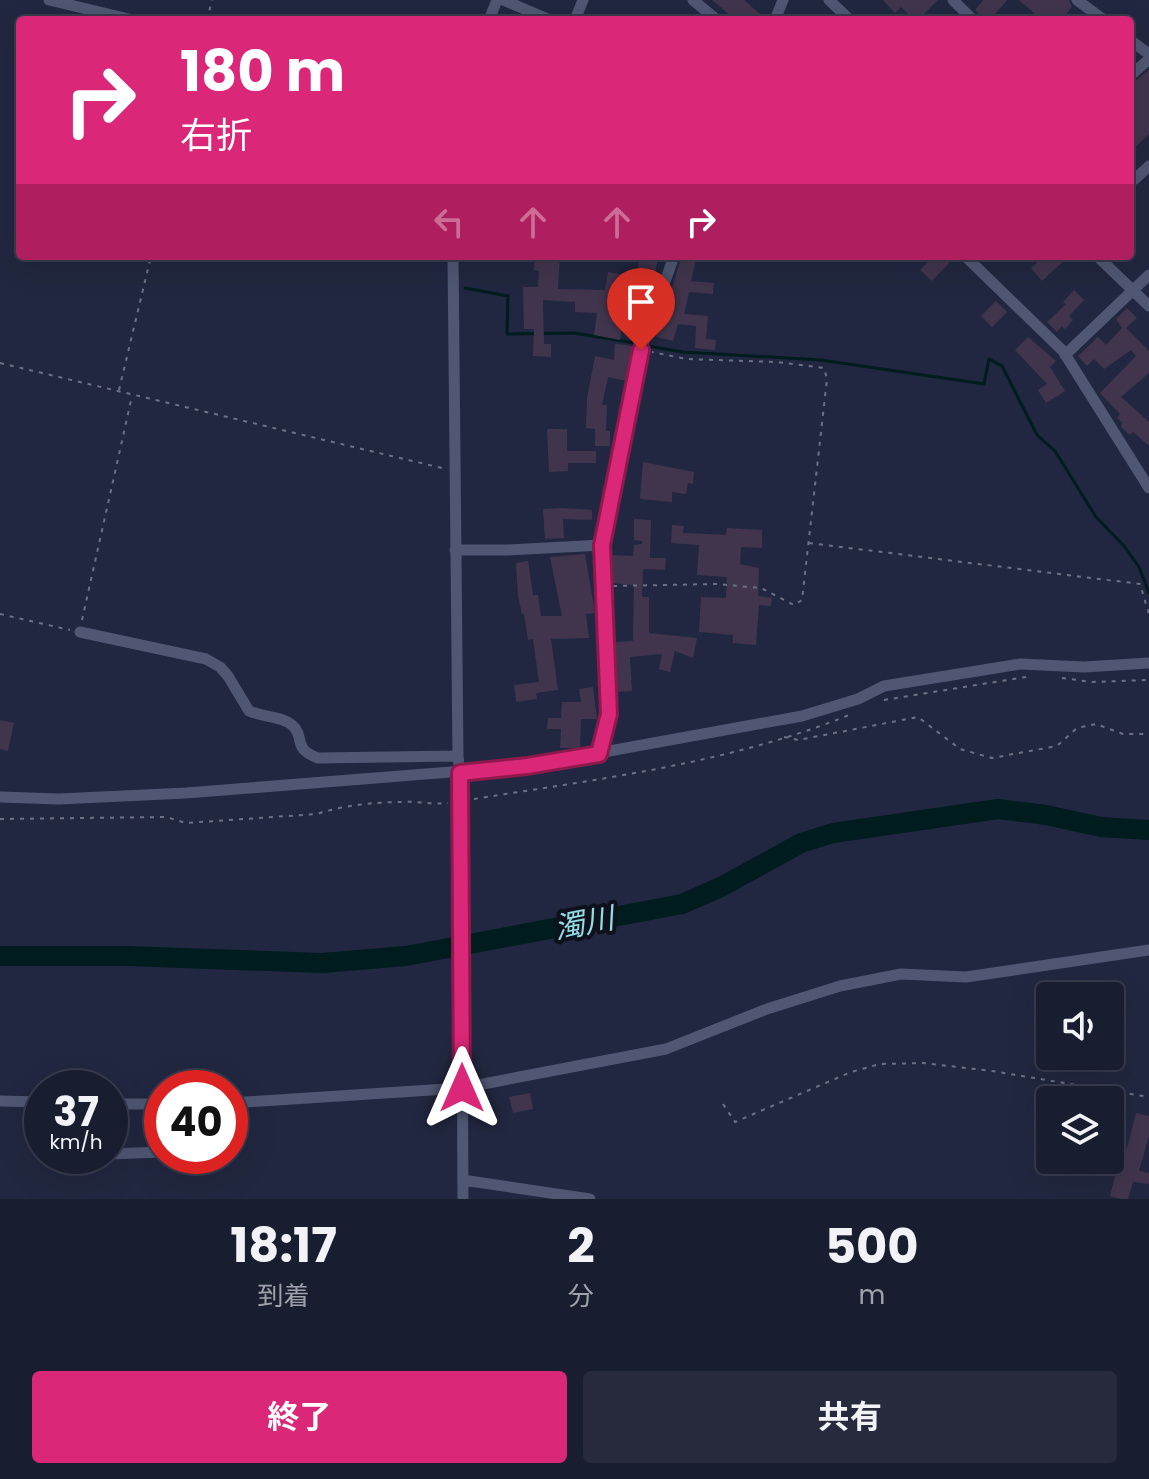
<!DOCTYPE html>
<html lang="ja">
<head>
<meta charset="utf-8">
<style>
	body { margin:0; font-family:Poppins,"Noto Sans JP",sans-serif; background:#262a3c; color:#f1f3f6; height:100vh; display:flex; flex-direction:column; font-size:30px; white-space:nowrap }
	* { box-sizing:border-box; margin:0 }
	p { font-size:26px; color:#9fa2ab }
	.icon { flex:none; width:44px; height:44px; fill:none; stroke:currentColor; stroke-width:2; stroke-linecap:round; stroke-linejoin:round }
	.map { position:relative; height:1199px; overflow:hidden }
	.details { display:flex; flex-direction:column; background:#191d30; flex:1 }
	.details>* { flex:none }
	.guide { position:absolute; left:16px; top:16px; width:1118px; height:244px; border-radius:8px; box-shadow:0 8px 32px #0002,0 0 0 2px #373b4c; background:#db2777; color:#fff; overflow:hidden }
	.fabs { position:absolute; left:1036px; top:982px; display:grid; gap:16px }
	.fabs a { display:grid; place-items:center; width:88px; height:88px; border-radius:8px; background:#191d30; box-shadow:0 8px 32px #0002,0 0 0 2px #373b4c; font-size:40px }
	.speed { position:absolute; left:24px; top:1070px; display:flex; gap:16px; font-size:40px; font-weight:700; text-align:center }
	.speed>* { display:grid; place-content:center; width:104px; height:104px; border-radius:50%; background:#191d30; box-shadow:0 8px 32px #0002,0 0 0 2px #373b4c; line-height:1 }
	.speed small { font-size:20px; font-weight:400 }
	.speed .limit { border:12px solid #d22; background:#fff; color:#111 }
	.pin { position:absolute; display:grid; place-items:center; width:68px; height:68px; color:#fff; margin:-82px -34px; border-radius:50% 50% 50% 0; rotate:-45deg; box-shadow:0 0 8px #0007 }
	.pin .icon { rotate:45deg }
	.me { position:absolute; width:88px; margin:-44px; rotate:0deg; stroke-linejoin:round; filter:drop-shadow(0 0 6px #0008) }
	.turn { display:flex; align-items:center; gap:28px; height:168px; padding:0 32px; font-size:36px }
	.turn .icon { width:104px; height:104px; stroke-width:2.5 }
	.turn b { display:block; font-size:56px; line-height:68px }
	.lanes { display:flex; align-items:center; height:76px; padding:0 32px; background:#0003; justify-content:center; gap:40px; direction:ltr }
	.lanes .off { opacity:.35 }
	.eta { display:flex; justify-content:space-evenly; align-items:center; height:136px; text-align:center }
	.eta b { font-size:48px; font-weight:700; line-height:56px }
	.button { display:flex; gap:16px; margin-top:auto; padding:16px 32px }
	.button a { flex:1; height:92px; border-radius:8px; background:#db2777; color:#fff; font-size:32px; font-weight:700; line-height:92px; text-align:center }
	.button a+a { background:#262a3c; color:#f1f3f6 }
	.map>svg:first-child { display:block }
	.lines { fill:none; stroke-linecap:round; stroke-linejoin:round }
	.stream { stroke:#011c1f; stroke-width:3 }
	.river { stroke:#011c1f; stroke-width:20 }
	.building { fill:#41354d }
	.path { stroke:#6d7185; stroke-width:2; stroke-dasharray:4 6; stroke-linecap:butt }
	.minor { stroke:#505773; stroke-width:11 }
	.route-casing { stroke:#8e194d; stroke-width:20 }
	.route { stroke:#db2777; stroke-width:14 }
	.labels { text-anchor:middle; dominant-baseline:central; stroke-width:8; stroke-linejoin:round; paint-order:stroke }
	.water-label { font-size:30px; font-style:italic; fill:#93dce3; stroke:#0e111c }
</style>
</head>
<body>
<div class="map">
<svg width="1149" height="1199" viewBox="0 0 1149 1199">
	<rect width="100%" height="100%" fill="#212740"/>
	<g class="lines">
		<path class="stream" d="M465,288l43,8 -1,38 67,-1 67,11
			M648,346l35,6 138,8 163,24 5,-25 13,7 35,69 18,16 41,66 28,29 15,21 10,26"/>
		<path class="river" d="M0,956h127l195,7 84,-7 276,-52 39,-17 80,-44 32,-10 165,-24 48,6 55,12 48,3"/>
	</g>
	<path class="building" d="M712,0h32l23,20h-31z
		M883,0h55l-20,20h-4l-13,-13 -6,6z
		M983,0h24l-17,20h-4l-11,-10z
		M1019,0h50l3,7 -11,13h-19z
		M1149,70v64l-19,18v-67z
		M535,256h25l-2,33 47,1 3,-18 29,5 2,-18 3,1 1,-4h15l-5,33 -10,30 -19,-6 -4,27 -26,-5 3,-22 -22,-1v-10l-32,-2 1,44h7v13l-18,-1 1,-27h-10l-1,-42h15l1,-16 -5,-1z
		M682,256h15l-6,25 23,2 -1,11 -24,-2 -5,22 24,2 -2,23 10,1 -1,10 -20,-2 1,-22 -18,-2 -5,17 -17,-4z
		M934,256h7l8,7 -17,18 -12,-11z
		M1044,256h25l-27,25 -11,-13z
		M1074,290l10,10 -15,16 4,4 -8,9 -3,-3 -5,6 -10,-10 19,-18 -3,-2z
		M996,301l11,11 -15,15 -11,-11z
		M1127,308l10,10 -11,10 23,23v22l-28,24 28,25v24l-16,-14 -3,3 -9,-8 1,-5 -5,-4 3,-4 -20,-21 36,-37 -5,-6 -27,19 -10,-10 -7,7 -9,-10 20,-19 8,8 16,-17 -6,-9z
		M1028,337l28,24 -6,6 15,24 -19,12 -8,-13 9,-6 -32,-34z
		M615,344l18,2 -7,35 -18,-4 -6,28h5l-1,26h4v15h-15v-17l-9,-1 1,-30 8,-42 19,4z
		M547,429h20v22h29v12h-28v8l-19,1z
		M643,462l51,10 -1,12 -5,-1 -2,11 -14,-2v10l-32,-3z
		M562,508l30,2v10l-29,-1 1,19 -19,1 -2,-30z
		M634,519l17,1 -1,38h16l-1,12 -22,-1 -1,28h7v36l48,5 -4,20 -18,-7 -5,21 -11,-3 3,-15 -32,3 2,34 -15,1 -2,-50 18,-1 1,-56 -22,-2 -1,-28 22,1 1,-11 8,-1v-3l-8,-1z
		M672,525l12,1 -1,7 43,2 1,-7 35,2v18l-21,-1 -1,17 19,4 -1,28 14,2 -1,8 -12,-1 -3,40 -23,-2v-8l-34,-3 2,-35 25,1 1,-21 -30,-2 2,-30 -28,-2z
		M585,554l10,59 -9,1 3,24 -38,1 7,51 -22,3 1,6 -21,3 -2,-17 25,-3 -6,-43 -5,1 -4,-26h-2l-4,-18 -2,-33 12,-2 5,34h5l3,21h21l-12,-59z
		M593,687l4,32h-16l-1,29h-20l1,-19h-14l1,-11h13l1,-16h19l-2,-13z
		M0,720l14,3 -6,28 -8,-2z
		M530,1093l3,16 -20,4 -4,-16z
		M1136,1113l13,3v20l-10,35 10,2v11l-16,-2 -5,17h-7l-11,-3 8,-30h3l8,-25z"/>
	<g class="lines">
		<path class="path" d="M207,20l5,-20
			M0,363l442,105
			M119,390l32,-134
			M809,543l331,41 9,30
			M613,586l103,-2 45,4 33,17 8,-5 25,-221 -3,-11 -48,-6 -90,-3 -34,-7
			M0,614l70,16
			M82,620l50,-224
			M1062,678l30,4 57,-2
			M884,700l148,-24
			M784,737l14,3 120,-23 42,32 32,9 65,-12 20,-18 19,-4 27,10h26
			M474,799c125,-20 257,-36 375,-84
			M0,819l166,-2 20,6 131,-9c27,-9 58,-12 87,-12 15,-1 28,3 44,1
			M723,1104l12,18 116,-50 29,-8 43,-1 69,8 157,26"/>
		<path class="minor" d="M49,0l84,20
			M503,0l47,20
			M693,0l24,20
			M829,0l21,20
			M953,0l20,20
			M1077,0l27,20
			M489,20l8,-20
			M575,20l8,-20
			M775,20l8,-20
			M1130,40l19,14
			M1130,76l19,-17
			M1130,175l5,4 14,-13
			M453,256l5,500 3,27 2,416
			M965,256l98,95 86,137
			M1097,256l52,50
			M1065,355l84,-80
			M455,550h51l96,-5
			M80,632l126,27 14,8 8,9 21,35c13,6 33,5 43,14 14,12 -1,23 26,33l140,-2
			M599,754l10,-40 -7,-169 39,-195 33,-94
			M0,797l59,2 127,-6 341,-27 275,-50 56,-17 26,-13 136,-22 64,3 65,-4
			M0,1101l42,1
			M230,1103l232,-15 204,-39 101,-40 73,-23 61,-12 65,3 183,-27
			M110,1104h52
			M110,1154l52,-2
			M463,1180l127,19"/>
	</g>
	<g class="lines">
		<g class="route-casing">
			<path id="route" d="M462,1088l-2,-315 67,-7 72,-12 10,-40 -7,-169 39,-195"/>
		</g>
		<use href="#route" class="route"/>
	</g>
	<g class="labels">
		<g class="water-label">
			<text transform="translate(584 923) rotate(-11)">濁川</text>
		</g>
	</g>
</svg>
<div class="fabs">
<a><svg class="icon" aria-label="sound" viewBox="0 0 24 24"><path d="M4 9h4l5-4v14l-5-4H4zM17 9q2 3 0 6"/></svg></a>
<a><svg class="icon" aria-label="layers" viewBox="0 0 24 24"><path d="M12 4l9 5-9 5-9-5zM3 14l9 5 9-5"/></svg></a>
</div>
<div class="speed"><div>37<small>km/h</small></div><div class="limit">40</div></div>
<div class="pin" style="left:641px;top:350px;background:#d93025"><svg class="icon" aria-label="arrive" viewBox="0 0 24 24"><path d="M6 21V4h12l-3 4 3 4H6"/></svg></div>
<svg class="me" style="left:462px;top:1088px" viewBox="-20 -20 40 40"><path d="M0-17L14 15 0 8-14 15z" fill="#db2777" stroke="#fff" stroke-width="4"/></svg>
<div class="guide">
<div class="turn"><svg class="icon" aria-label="right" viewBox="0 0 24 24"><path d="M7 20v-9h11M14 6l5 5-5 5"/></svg><div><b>180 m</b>右折</div></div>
<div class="lanes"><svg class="icon off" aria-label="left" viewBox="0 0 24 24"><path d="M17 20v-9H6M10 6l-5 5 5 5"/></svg><svg class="icon off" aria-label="ahead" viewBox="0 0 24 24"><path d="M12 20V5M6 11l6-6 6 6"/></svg><svg class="icon off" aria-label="ahead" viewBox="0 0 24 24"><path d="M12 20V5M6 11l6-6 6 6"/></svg><svg class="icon" aria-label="right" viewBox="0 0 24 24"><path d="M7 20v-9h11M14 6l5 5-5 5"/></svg></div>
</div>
</div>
<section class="details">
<div class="eta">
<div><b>18:17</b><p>到着</p></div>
<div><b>2</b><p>分</p></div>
<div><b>500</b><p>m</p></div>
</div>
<div class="button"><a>終了</a><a>共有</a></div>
</section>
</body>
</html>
